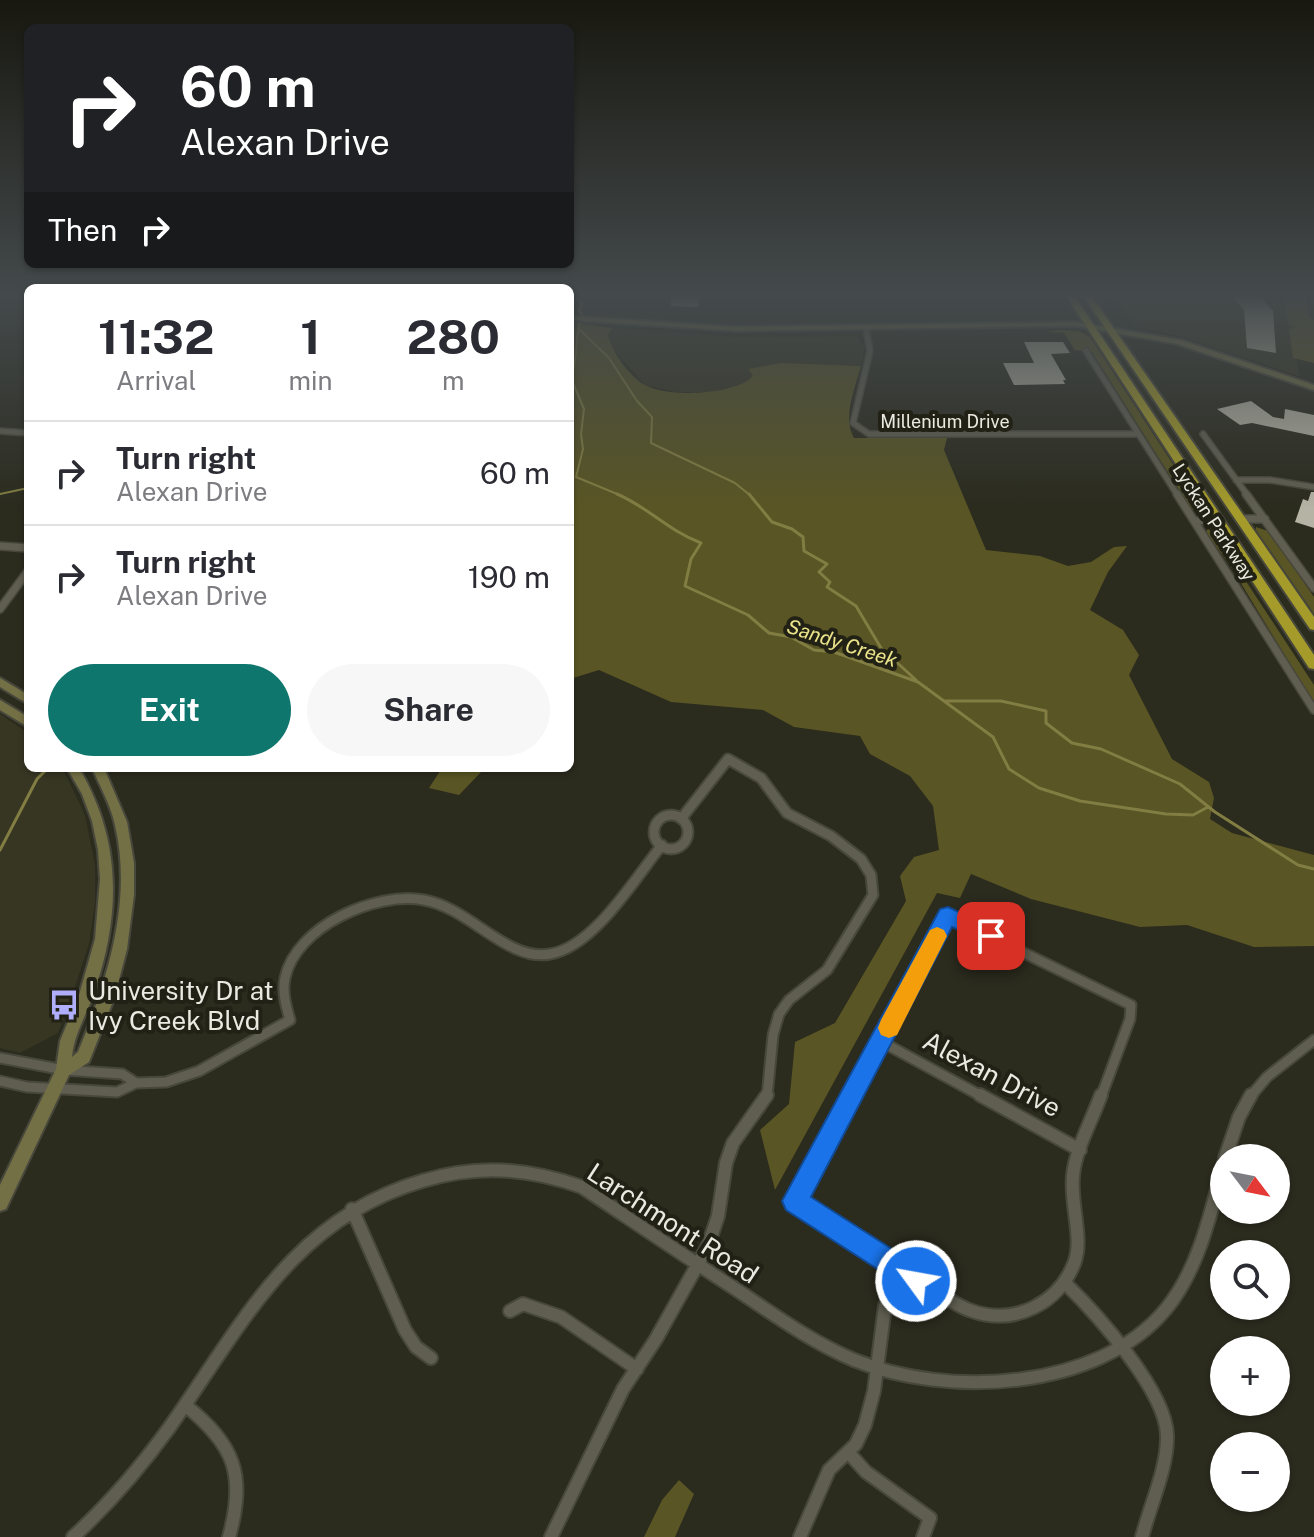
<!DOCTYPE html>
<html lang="en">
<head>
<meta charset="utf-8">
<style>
	body { margin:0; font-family:"Public Sans",sans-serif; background:#f7f7f7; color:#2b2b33; height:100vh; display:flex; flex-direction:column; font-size:30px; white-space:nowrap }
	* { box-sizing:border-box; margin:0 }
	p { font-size:26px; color:#7c7c81 }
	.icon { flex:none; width:44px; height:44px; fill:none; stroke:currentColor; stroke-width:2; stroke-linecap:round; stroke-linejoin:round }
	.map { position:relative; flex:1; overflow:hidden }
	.sheet { position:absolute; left:24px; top:284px; width:550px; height:488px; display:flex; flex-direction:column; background:#fff; border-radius:12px; box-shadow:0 2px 6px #0004 }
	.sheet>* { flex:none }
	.hud { position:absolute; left:24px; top:24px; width:550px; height:244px; border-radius:12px; box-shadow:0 2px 6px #0004; background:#202124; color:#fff; overflow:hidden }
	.needle { width:52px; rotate:122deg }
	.fabs { position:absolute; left:1210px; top:1144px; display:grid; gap:16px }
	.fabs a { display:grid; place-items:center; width:80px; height:80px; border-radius:50%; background:#fff; box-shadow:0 2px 6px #0004; font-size:40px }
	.pin { position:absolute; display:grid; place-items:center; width:68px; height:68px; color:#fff; margin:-34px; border-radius:16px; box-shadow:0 4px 12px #0006 }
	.me { position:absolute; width:88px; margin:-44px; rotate:302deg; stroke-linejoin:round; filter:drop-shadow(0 0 6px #0008) }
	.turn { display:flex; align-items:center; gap:28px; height:168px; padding:0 24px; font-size:36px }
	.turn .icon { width:104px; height:104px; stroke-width:2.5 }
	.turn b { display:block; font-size:56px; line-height:68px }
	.then { display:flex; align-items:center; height:76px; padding:0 24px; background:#0003; gap:16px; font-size:30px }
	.eta { display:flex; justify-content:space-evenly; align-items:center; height:136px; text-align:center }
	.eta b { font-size:48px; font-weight:700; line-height:56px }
	.primary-button { display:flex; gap:16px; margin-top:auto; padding:16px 24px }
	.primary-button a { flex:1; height:92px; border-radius:48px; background:#0f766e; color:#fff; font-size:32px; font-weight:700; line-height:92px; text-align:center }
	.primary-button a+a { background:#f7f7f7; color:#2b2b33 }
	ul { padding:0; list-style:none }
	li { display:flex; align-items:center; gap:24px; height:104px; padding:0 24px; border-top:2px solid #e1e1e2 }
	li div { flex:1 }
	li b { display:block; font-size:30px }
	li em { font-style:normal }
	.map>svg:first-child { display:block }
	.built { fill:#373623 }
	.green { fill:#595524 }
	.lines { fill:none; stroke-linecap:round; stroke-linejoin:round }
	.stream-far1 { stroke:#827d42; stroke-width:2 }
	.stream { stroke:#827d42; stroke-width:3 }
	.building { fill:#b4b3a4 }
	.street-far3-casing { stroke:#48473c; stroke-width:8 }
	.street-far2-casing { stroke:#48473c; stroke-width:10 }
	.street-far1-casing { stroke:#48473c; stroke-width:13 }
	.street-casing { stroke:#48473c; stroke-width:16 }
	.secondary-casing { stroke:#48473c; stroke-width:4 }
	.highway-casing { stroke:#48473c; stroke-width:4 }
	.street-far3 { stroke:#5f5e50; stroke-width:5 }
	.street-far2 { stroke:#5f5e50; stroke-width:7 }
	.street-far1 { stroke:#5f5e50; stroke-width:9 }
	.street { stroke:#5f5e50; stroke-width:12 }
	.secondary { fill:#747045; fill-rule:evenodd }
	.highway { fill:#a49b2b; fill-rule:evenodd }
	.route { fill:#1a73e8; stroke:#114b97; stroke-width:2 }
	.slow { fill:#f59e0b }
	.labels { text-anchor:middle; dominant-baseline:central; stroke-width:8; stroke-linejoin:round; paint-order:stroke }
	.far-street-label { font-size:18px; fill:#ebeae2; stroke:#222115 }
	.far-water-label { font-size:20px; font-style:italic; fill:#ebe48b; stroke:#222115 }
	.near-poi-label { font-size:26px; fill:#ebeae2; stroke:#222115; text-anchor:start }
	.near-street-label { font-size:26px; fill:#ebeae2; stroke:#222115 }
</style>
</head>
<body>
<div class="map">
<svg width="1314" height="1537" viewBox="0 0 1314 1537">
	<rect width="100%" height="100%" fill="#2b2b1e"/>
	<path class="built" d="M1112,294h175l12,82 -119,-40 -45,-10z
		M612,328l129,9 116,-1 7,11 -1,12 -2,7 -80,-3 -33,7 6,6 -14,11 -31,5h-33l-31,-7 -34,-38 -3,-12z
		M0,714l28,19v35h33l4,5 20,42 10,50v38l-6,41 -19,58 -12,31 -38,20 -20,-5z"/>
	<path class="green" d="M1284,294h21l4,22 5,4v43l-21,-5 -4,-29 5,-1 -6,-4z
		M570,322l42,6 -4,7c4,17 21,41 37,50 22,13 91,10 108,-9l-5,-7 33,-6 80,3c-6,22 -19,52 -7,72h93l-3,12 42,100 54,6 28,10 23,-4 23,-15 13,-1 -19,26 -18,38 33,20 16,25 -10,20 43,84 37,23 5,16 -4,21 22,14 82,22v91l-60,1 -67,-22 -47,2 -109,-28 -60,-25 -11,24 -23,-5 -162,297 -15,-60 29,-26 6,-62 40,-19 71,-122 -6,-25 14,-19 25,-7 -6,-44 -23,-30 -40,-22 -10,-18 -66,-9 -31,-17 -92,-8 -72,-32 -29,9z
		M1058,330l21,1 11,6 107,164 3,10 -7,-1 -7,-9 -94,-149 -17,-2 -11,-17 -17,-1z
		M1256,527l12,4 46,66v17l-58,-84z
		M1208,529l9,8 97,148v18l-83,-136 -25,-35z
		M442,768h43l-26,27 -30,-7z
		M679,1480l15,14 -19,43h-31l18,-37z"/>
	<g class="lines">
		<path class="stream-far1" d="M573,294l9,9 -3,8 3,3c-8,21 -3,43 -11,64l13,31 -3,25 2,15 -7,28 46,19
			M578,328l31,30 28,43 15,16 -1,26 84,40 16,13
			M0,494l28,-6"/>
		<path class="stream" d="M617,494c31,13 50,36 84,49l-10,16 -6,27 63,29 21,18 22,4 23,13 20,2 84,30 75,55 16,32 30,19 41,13 86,13 27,1 15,-8
			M749,494l23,28 20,7 11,8 1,14 23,13 -8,8 11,10 -3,5 29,19 25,42 35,32
			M944,701h57l45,10v12l26,20 29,6 79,35 35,28 83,53 16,4
			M0,850l37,-71 11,-11"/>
	</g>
	<path class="building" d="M672,294h27l-1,13 -27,-1z
		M1230,294h28l15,17 3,42 -29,-5 -3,-38z
		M1024,342h39l7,11 -19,1 15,26h-3l2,4 -51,1 -11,-22h31z
		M1251,401l22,16 11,2 1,-10 29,6v21l-62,-13 -12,2 -23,-16z
		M1311,492h3v36l-19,-6 8,-23 5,2z"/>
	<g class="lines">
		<g class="street-far3-casing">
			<path id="street-far3" d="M866,328l4,23 -17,72 16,11h269
				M1086,351l92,145
				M0,431l28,2
				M1203,434l45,62
				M1236,480h34l44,7"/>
		</g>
		<g class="street-far2-casing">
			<path id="street-far2" d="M1177,494l137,216
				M1246,494l68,94
				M1241,519h24
				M1195,521l25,-1
				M0,546l28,2
				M0,609l28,-38"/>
		</g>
		<g class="street-far1-casing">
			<path id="street-far1" d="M654 832a17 17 0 1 1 34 0a17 17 0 1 1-34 0Z
				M681,819l47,-60 33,19 26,35 44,23 30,23 10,16 2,20 -46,75 -38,30 -10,14 -6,21 -6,62
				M882,1042l101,55
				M0,1058l64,12 58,4 14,9
				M0,1081l27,6 90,5 19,-9 30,-1 33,-11 91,-51c-4,-14 -8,-28 -5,-42 11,-52 91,-87 139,-78 46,8 83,62 126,54 44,-7 85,-76 112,-109
				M851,1097l97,-181 183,89 -1,14 -29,78
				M1250,1097l17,-20 47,-37"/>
		</g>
		<g class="street-casing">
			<path id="street" d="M852,1095l-57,106c44,29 88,60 134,86 13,8 28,19 43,24 43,15 88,-8 103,-50 8,-24 -5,-58 -2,-85 2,-26 19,-56 28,-81
				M980,1095l100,55
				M1225,1158l14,-41 12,-22
				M352,1209l53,121 11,17 15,11
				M1065,1283c31,30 101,108 102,152 1,33 -17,70 -25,102
				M510,1311l13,-7 38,13 76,52
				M185,1405c50,40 61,70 44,132
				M848,1452l18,20 64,46 -7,19
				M73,1537c36,-33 67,-69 96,-109 73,-103 123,-209 253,-247 56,-17 105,-13 160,6 51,34 101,68 152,101 39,26 77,54 120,72 93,38 244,31 312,-51 33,-40 45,-97 58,-146
				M551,1537l72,-148 33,-50 52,-93 10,-30 8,-53 7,-20 34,-48
				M800,1537l29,-67 27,-26 9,-19 9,-34 11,-85 15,-35"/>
		</g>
		<g class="secondary-casing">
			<path id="secondary" d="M570,316l166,11 340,-5 105,18 133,45v5l-137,-46 -101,-18 -340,5 -166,-11z
				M0,678l28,17v9l-28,-17z
				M0,700l28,17v10l-28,-17z
				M67,768h12c43,73 42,146 15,225 -7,21 -20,41 -22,64l6,-5c29,-71 55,-150 37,-227 -4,-19 -15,-39 -23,-57h12l23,54 7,41v32l-7,54 -13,50 -25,63 -20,13 -63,134 -6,2v-26l56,-116 4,-28 19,-46 16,-56 5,-60 -2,-29 -6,-29 -10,-27z"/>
		</g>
		<g class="highway-casing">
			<path id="highway" d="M1065,294h8l241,361v14l-5,-1z
				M1082,294h8l224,323v13l-4,-1z"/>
		</g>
		<use href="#street-far3" class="street-far3"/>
		<use href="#street-far2" class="street-far2"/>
		<use href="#street-far1" class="street-far1"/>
		<use href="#street" class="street"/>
		<use href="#secondary" class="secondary"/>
		<use href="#highway" class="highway"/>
	</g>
	<linearGradient id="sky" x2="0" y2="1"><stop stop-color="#181810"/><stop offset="0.58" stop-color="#444a4c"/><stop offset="1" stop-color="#444a4c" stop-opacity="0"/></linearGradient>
	<rect width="1314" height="509" fill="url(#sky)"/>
	<path class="route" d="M948,907l50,23 3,6 -3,7 -7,2 -39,-18 -141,270 115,74 4,10 -4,9 -10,4 -130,-84 -4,-9 158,-292z"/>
	<path class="slow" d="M937,927l7,3 3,6 -50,99 -8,3 -8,-3 -3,-7 3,-8 49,-90z"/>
	<defs>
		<g id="bus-bare" transform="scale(2.4)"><path d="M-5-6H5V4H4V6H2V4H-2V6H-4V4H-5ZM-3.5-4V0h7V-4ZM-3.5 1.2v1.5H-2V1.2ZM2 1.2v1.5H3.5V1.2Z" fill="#afaefa" stroke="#222115" stroke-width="2.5" paint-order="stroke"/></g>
	</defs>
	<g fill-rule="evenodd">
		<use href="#bus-bare" x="64" y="1005"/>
	</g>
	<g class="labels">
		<g class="far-street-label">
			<text x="945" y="421">Millenium Drive</text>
			<text transform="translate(1214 522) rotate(57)">Lyckan Parkway</text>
		</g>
		<g class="far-water-label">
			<text transform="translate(842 643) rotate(18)">Sandy Creek</text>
		</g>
		<g class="near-poi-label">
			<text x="88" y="990">University Dr at<tspan x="88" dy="30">Ivy Creek Blvd</tspan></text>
		</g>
		<g class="near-street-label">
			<text transform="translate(992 1074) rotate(28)">Alexan Drive</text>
			<text transform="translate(673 1223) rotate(33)">Larchmont Road</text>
		</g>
	</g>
</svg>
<div class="fabs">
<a><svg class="needle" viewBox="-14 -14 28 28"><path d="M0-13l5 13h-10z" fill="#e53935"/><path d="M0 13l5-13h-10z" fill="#7c7c81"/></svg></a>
<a><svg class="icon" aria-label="search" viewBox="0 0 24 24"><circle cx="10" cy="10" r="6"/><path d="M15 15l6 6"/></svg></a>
<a>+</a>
<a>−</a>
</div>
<div class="pin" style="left:991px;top:936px;background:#d93025"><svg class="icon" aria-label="arrive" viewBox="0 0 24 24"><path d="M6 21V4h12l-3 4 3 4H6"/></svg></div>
<svg class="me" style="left:916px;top:1281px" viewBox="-20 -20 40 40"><circle r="17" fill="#1a73e8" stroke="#fff" stroke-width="3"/><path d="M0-11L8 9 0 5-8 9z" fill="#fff"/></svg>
<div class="hud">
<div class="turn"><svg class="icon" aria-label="right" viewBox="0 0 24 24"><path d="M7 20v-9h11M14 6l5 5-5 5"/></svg><div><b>60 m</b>Alexan Drive</div></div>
<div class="then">Then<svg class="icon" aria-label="right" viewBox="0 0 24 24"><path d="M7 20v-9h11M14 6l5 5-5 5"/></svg></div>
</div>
<section class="sheet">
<div class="eta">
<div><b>11:32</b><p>Arrival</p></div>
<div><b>1</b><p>min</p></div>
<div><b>280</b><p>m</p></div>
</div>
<ul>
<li><svg class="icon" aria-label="right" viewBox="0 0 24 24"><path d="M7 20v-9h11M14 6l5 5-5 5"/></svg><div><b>Turn right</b><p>Alexan Drive</p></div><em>60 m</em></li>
<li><svg class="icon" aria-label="right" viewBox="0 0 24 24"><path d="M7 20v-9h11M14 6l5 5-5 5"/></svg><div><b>Turn right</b><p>Alexan Drive</p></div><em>190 m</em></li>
</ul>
<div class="primary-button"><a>Exit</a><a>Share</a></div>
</section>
</div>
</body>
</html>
